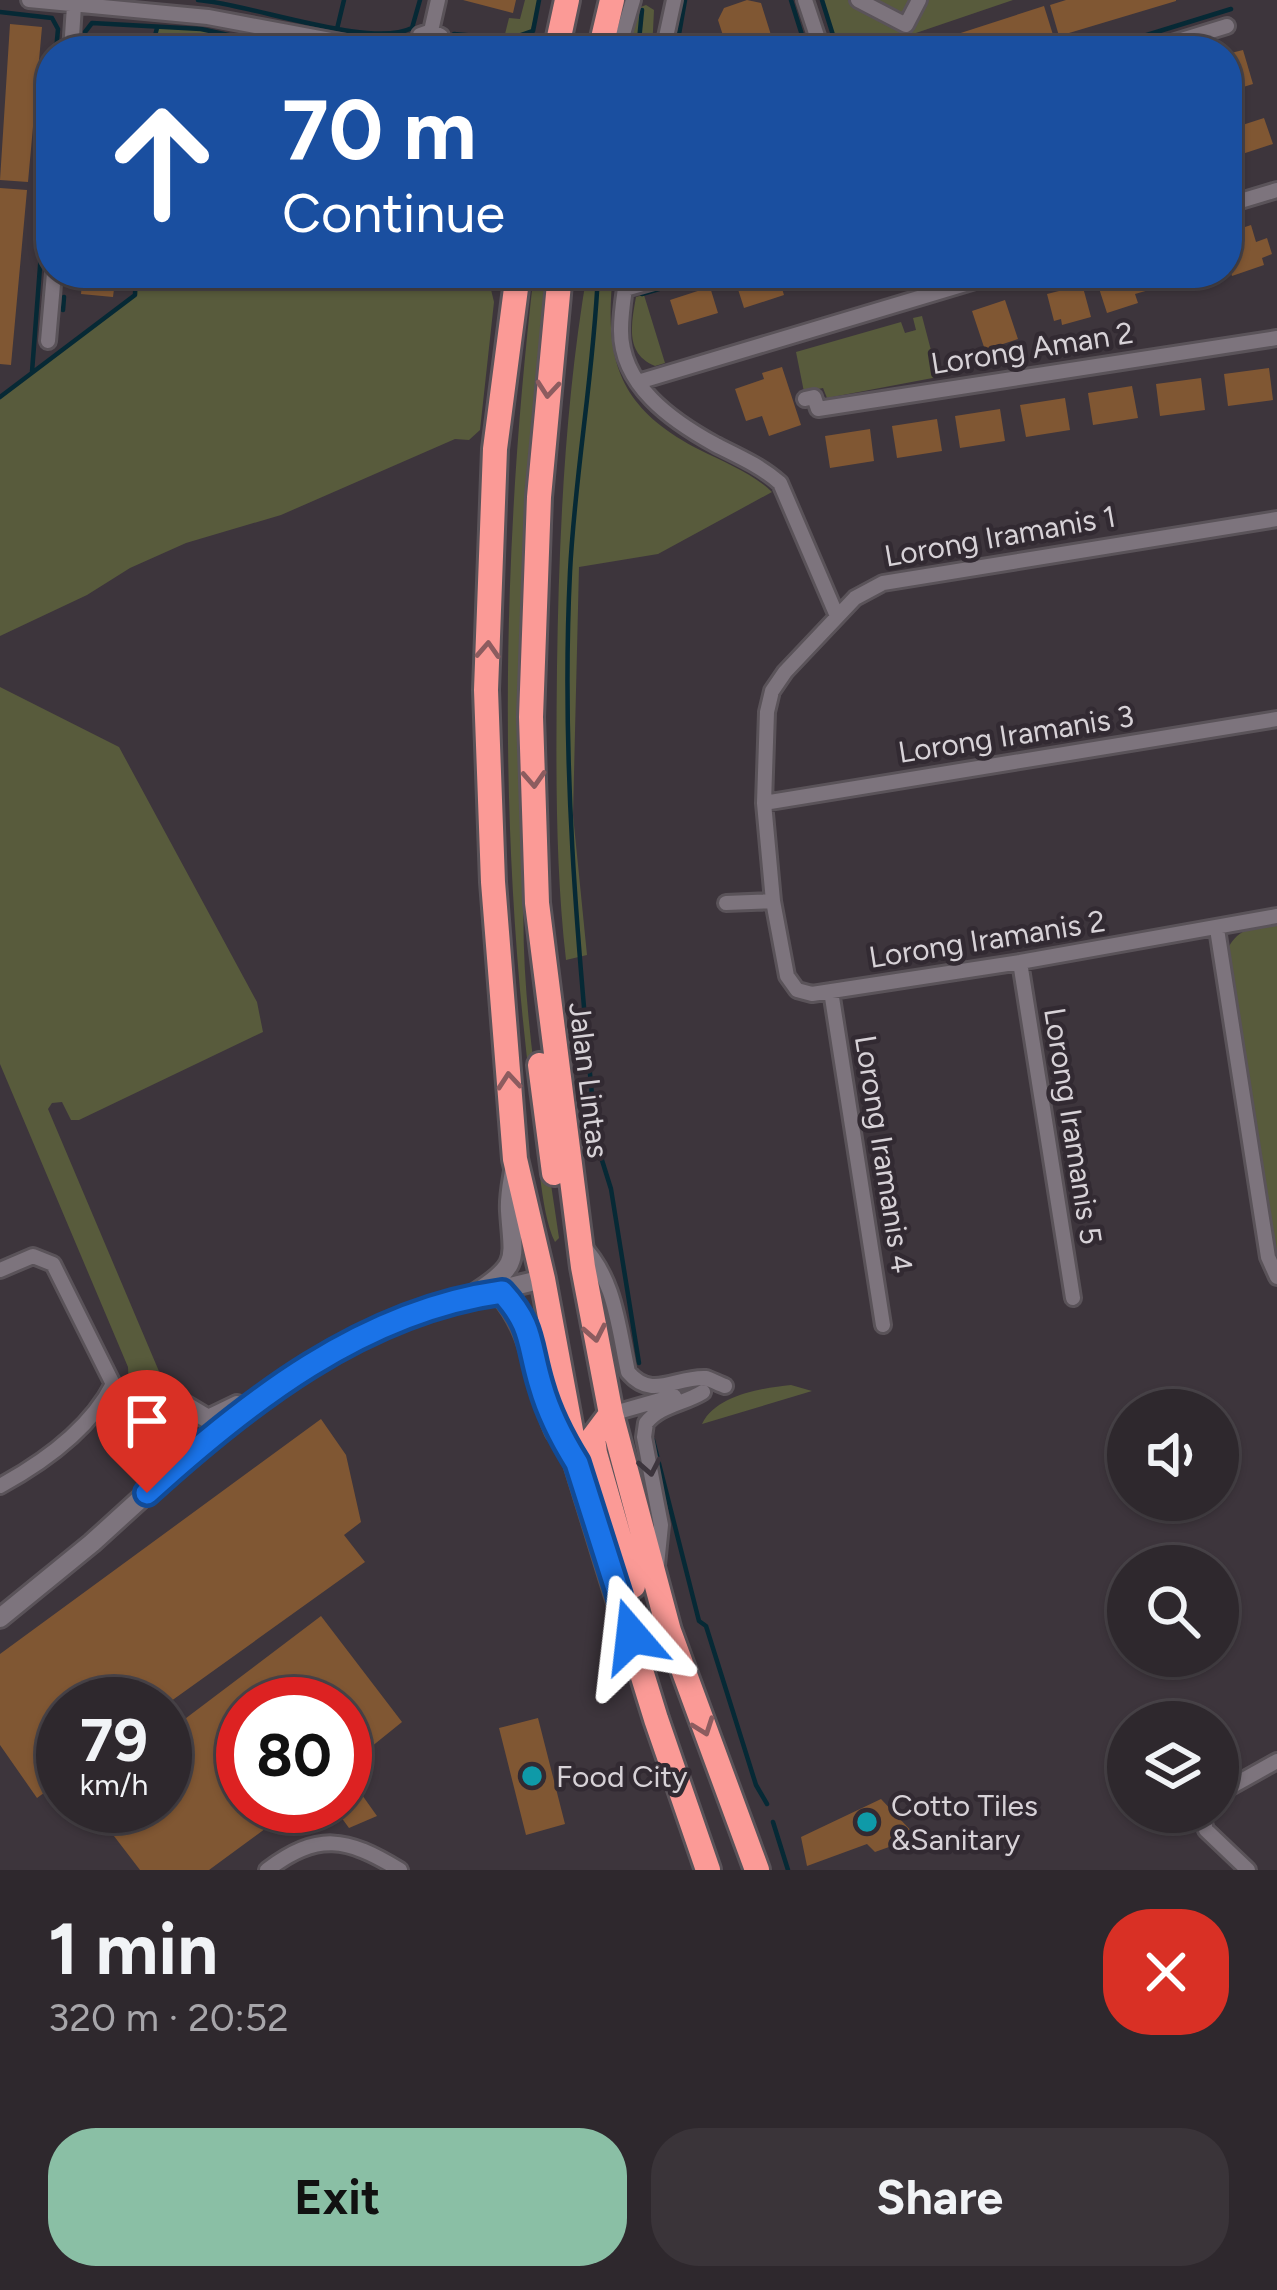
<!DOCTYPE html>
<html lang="en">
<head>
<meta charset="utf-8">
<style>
	body { margin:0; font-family:Figtree,sans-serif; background:#3a3439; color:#f1f3f6; height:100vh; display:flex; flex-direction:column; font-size:45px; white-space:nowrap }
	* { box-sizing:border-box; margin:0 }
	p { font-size:39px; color:#a7a6aa }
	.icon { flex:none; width:66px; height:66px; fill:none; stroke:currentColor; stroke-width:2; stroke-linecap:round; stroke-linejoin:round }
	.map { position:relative; height:1870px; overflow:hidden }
	.side { display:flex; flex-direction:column; background:#2e282d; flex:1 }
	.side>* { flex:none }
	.top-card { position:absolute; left:36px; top:36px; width:1206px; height:252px; border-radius:48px; box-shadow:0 3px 9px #0004,0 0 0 3px #494449; background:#1a4fa0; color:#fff; overflow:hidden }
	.buttons { position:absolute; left:1107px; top:1389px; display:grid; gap:24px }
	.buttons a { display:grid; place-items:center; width:132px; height:132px; border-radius:50%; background:#2e282d; box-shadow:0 3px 9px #0004,0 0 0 3px #494449; font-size:60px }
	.speed { position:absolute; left:36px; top:1677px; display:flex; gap:24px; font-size:60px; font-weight:700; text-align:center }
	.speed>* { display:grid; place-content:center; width:156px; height:156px; border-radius:50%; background:#2e282d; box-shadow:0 3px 9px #0004,0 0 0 3px #494449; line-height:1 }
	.speed small { font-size:30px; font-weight:400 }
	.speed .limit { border:18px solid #d22; background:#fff; color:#111 }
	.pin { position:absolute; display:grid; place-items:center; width:102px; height:102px; color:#fff; margin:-123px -51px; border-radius:50% 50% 50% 0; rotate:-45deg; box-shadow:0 0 12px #0007 }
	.pin .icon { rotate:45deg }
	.me { position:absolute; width:132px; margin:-66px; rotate:343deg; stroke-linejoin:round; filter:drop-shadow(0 0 9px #0008) }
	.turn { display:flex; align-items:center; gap:42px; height:252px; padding:0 48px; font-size:54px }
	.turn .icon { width:156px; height:156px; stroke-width:2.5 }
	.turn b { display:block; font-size:84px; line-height:102px }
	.round { display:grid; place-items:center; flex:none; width:126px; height:126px; border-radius:48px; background:#3a3439 }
	.head { display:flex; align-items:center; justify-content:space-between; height:204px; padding:0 48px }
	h1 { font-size:72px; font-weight:700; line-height:90px }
	.primary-button { display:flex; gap:24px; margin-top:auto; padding:24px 48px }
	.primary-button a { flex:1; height:138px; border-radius:48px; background:#8abfa5; color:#111; font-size:48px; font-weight:700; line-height:138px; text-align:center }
	.primary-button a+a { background:#3a3439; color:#f1f3f6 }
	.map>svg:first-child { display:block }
	.green { fill:#585b3c }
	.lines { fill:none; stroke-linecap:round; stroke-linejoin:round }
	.stream { stroke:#062935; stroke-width:4.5 }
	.building { fill:#805733 }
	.street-casing { stroke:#5a5359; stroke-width:20 }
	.secondary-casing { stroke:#5a5359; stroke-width:24 }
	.highway-casing { stroke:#5a5359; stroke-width:30 }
	.street { stroke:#7d747d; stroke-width:14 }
	.secondary { stroke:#7d747d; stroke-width:18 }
	.highway { stroke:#fb9a96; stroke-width:24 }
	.oneway { stroke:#8c5c5f }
	.oneway2 { stroke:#3d353d }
	.route-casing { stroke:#114b97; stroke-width:30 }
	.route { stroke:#1a73e8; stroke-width:21 }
	.culture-dot { fill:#0f9aa8; stroke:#322a32; stroke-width:4.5 }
	.labels { text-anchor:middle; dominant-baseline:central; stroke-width:9; stroke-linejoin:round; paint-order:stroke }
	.street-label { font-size:30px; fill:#d7d2d7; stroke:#322a32 }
	.poi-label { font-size:30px; fill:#d7d2d7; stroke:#322a32; text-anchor:start }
</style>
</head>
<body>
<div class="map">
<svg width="1277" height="1870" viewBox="0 0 1277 1870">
	<rect width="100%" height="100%" fill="#3d353c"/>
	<path class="green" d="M525,0h14l-14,51 2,-10 -9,-3 -3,11 5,2h-66v-17l50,4 5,-20 11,1z
		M822,0h191l-150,51h-25z
		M646,5l8,5 -2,41h-24l10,-43z
		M157,27l44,2 100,22h-150z
		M136,273h351l7,29 -14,128 -11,10 -14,-1 -174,76 -95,28 -56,25 -43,27 -87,41v-239l135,-102z
		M534,273h15l-20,210 -3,371c-11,128 15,258 33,384l-4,4c-15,-29 -18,-106 -23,-142 -35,-273 -30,-554 2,-827z
		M587,273h26c-9,87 5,135 87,177 24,12 52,23 72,42l-114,62 -79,13 -6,248 14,140 -21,5c-11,-97 -10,-196 -9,-294 2,-132 8,-263 30,-393z
		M644,295l21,68 -10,3c-30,-12 -24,-41 -19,-69z
		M922,316l16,61 -111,21 -4,-10 -19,4 -8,-40 105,-30 4,11 11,-3 -3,-12z
		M0,687l119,60 138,255 6,30 -184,88h-8l-9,-18 -10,1 -4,6 121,286 -49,44 -12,-13 21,-36 -1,-23 -128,-303z
		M1277,923v337l-50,-309c9,-23 28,-24 50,-28z
		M791,1385l21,6 -110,33c14,-29 60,-36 89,-39z"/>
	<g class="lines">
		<path class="stream" d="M198,0c53,4 172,49 214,28l8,-28
			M791,0l16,51
			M822,0l16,51
			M0,12l52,6 6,11 -2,22
			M337,29l7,-29
			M85,32l7,-9 109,6 100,22
			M454,34l56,5 23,-8 6,-31
			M151,51l6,-23
			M638,51l4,-41
			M676,51l9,-51
			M1095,51l136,-42
			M642,294l71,-21
			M63,310l1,-13
			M32,372l19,-250
			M0,397l135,-102 1,-22
			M595,1126c-18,-184 -34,-370 -25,-554 5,-101 24,-199 28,-299
			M601,1157l10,32 28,174
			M653,1440l46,181 7,5 50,159 11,19
			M773,1822l15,48"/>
	</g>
	<path class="building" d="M463,0h53l-3,13z
		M747,0l14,3 15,48h-48l-10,-31 6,-12z
		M1066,0h110v1l-117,35 -9,-31z
		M1044,6l10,32 -40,13h-109z
		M10,24l32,3 -14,155 -28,-2z
		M106,35l33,3 -1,13h-33z
		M1243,50l10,34 -26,8v-38z
		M1264,118l9,26 -40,13 -6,-27z
		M0,188l27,2 -16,175 -11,-1z
		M1251,225l5,17 11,-4 5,16 -10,4 2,7 -32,11 -5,-15v-28z
		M83,273h33l-3,24 -32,-3z
		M765,273h12l7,22 -40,13 -8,-25z
		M804,273h49v1l-44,14z
		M1094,273h49l6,17 -14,4 3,9 -31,10z
		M1165,273h53l2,6 -30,10 -3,-10 -18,5z
		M1075,275l2,6 4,-1 10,37 -29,8 -1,-6 -7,2 -7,-27 16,-4 -3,-11z
		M710,287l8,26 -40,12 -8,-25z
		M1005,300l13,39 -33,11 -13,-39z
		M782,367l19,58 -32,11 -7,-20 -16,5 -11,-32 29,-10 -2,-6z
		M1269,368l4,32 -45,6 -4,-32z
		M1201,378l4,32 -45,6 -4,-32z
		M1132,386l6,32 -45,7 -5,-32z
		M1065,398l5,32 -44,7 -6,-32z
		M1000,409l5,32 -45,7 -5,-32z
		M937,419l5,32 -45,7 -5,-32z
		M870,429l4,32 -44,7 -5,-32z
		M321,1419l25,36 15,67 -17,13 21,27 -198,142h-104v75l-26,19 -37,-53v-91z
		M321,1616l81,106 -57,46v-64h-102v102h53l-87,64h-69l-49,-64h74v-72z
		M538,1718l27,106 -39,11 -27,-107z
		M345,1771l32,45 -28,12 -16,-22h12z
		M881,1799l36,38 -42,15 -8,-8 -60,22 -6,-29z"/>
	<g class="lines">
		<g class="street-casing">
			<path id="street" d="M29,0l179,17 165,31 42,-2
				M805,0l17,51
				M858,0l48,25 13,-25
				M431,31l7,-31
				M71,51l3,-45
				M416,51l4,-16 11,-4 10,5 3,15
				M618,51l15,-51
				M663,51l11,-51
				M1146,51l81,-25
				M1227,205l50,-15
				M627,273c-2,18 -6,37 -6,56 -1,56 51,92 95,116 22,11 45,21 64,38l57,133
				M625,289l57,-16
				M48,341l6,-68
				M638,382l364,-109
				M805,399l9,-2 4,12 459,-71
				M1277,519l-394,64 -28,15 -70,74 -13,19 -5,21 -3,91 9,98 14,75 10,14 15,4 208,-32 257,-46
				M764,803l513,-84
				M726,903l47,-2
				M1217,929l51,328 9,20
				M1020,962l53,336
				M831,991l52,334
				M581,1244c34,34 37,82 47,128 24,29 48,4 78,6 3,1 16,7 19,8
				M0,1270l33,-14 20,8 60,120c-23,45 -69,78 -113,102
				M611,1414l63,-18
				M657,1565l4,-40 -17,-88 2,-14c14,-18 38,-19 57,-31
				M1218,1794l59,-33
				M1201,1812l5,18 42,40
				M267,1870c51,-38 79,-33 133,0"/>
		</g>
		<g class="secondary-casing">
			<path id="secondary" d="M476,1293c45,-29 37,-34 34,-82 -1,-14 2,-27 4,-40
				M183,1404l25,15 29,-14
				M0,1618l92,-75 110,-100 78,-60 77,-44 55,-22 60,-21 71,-17"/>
		</g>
		<g class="highway-casing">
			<path id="highway" d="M556,51l11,-51
				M600,51l12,-51
				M518,273l-23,176 -9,241 7,192 22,277 28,120 34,184 79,256 52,151
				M560,273l-21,224 -8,220 6,186 46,364 28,147 58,217 88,239
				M540,1065l14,108
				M502,1292c36,41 34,89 56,138
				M611,1414l-18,24 2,15 38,133"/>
		</g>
		<use href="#street" class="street"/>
		<use href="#secondary" class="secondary"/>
		<use href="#highway" class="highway"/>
	</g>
	<defs><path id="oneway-chevron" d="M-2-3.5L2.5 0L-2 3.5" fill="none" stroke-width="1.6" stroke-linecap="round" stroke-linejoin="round" transform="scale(3)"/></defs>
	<g class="oneway">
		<use href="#oneway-chevron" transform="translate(548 389) rotate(95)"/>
		<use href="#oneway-chevron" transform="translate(488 650) rotate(-87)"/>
		<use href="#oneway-chevron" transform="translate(534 779) rotate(87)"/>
		<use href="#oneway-chevron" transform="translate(509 1081) rotate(-95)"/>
		<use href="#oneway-chevron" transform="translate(595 1333) rotate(79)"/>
		<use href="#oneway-chevron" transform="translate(704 1727) rotate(70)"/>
	</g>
	<use class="oneway2" href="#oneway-chevron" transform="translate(650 1467) rotate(79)"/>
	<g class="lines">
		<g class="route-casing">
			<path id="route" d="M147,1493c100,-91 216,-182 355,-201 32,35 26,52 39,94 8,28 21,53 36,77l55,173"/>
		</g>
		<use href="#route" class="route"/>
	</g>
	<g class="culture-dot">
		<circle cx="532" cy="1776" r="12"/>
		<circle cx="867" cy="1822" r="12"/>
	</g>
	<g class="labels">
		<g class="street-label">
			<text transform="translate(1032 348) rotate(-9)">Lorong Aman 2</text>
			<text transform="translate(1000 536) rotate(-10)">Lorong Iramanis 1</text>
			<text transform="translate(1016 734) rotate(-9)">Lorong Iramanis 3</text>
			<text transform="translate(987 939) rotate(-9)">Lorong Iramanis 2</text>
			<text transform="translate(589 1080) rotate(83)">Jalan Lintas</text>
			<text transform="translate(1073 1126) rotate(81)">Lorong Iramanis 5</text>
			<text transform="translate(884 1154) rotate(81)">Lorong Iramanis 4</text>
		</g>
		<g class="poi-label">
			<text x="556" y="1776">Food City</text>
			<text x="891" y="1805">Cotto Tiles<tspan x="891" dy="34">&amp;Sanitary</tspan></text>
		</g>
	</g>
</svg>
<div class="buttons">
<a><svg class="icon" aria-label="sound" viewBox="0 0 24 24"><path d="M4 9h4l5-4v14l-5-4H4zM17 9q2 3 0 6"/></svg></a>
<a><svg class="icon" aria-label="search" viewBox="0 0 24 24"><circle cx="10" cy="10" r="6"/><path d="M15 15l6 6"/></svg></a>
<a><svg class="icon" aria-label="layers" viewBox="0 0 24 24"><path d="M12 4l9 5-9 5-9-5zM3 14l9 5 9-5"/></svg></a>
</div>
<div class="speed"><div>79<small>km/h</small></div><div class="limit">80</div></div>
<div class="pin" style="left:147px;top:1493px;background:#d93025"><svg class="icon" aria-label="arrive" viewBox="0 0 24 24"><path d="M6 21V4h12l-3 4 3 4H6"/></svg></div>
<svg class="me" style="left:632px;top:1636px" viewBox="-20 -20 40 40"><path d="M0-17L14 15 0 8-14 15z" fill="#1a73e8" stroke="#fff" stroke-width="4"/></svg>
<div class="top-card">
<div class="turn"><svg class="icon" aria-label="ahead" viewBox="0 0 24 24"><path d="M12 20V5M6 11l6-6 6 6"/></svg><div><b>70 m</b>Continue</div></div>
</div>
</div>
<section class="side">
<div class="head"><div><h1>1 min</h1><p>320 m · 20:52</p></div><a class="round" style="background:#d93025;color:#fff"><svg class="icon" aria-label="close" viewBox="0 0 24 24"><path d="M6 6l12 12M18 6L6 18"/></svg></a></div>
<div class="primary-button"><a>Exit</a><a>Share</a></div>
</section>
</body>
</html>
